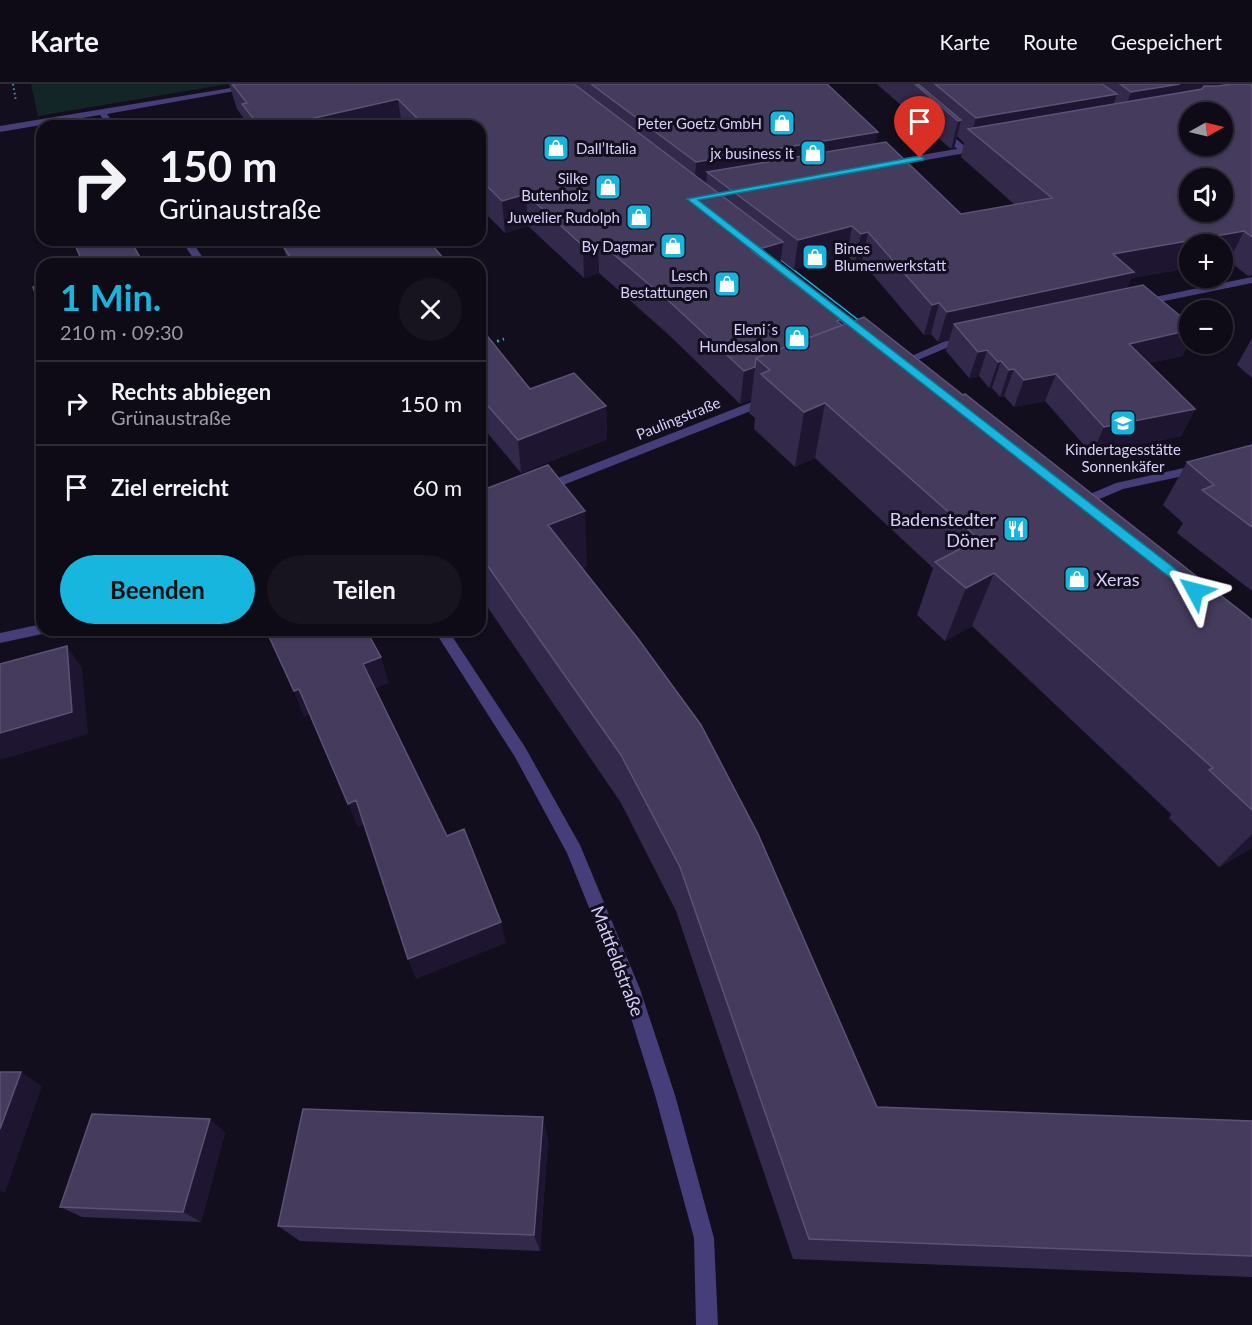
<!DOCTYPE html>
<html lang="de">
<head>
<meta charset="utf-8">
<style>
	body { margin:0; font-family:Lato,sans-serif; background:#17131f; color:#f1f3f6; height:100vh; display:flex; flex-direction:column; font-size:22px; white-space:nowrap }
	* { box-sizing:border-box; margin:0 }
	p { font-size:20px; color:#9b9aa1 }
	.icon { flex:none; width:33px; height:33px; fill:none; stroke:currentColor; stroke-width:2; stroke-linecap:round; stroke-linejoin:round }
	.map { position:relative; flex:1; overflow:hidden }
	.drawer { position:absolute; left:36px; top:174px; width:450px; height:378px; display:flex; flex-direction:column; background:#0e0a16; border-radius:18px; box-shadow:0 2px 4px #0004,0 0 0 2px #2e2b35 }
	.drawer>* { flex:none }
	.banner { position:absolute; left:36px; top:36px; width:450px; height:126px; border-radius:18px; box-shadow:0 2px 4px #0004,0 0 0 2px #2e2b35; background:#0e0a16; color:#f1f3f6; overflow:hidden }
	.needle { width:39px; rotate:82deg }
	.buttons { position:absolute; left:1179px; top:18px; display:grid; gap:12px }
	.buttons a { display:grid; place-items:center; width:54px; height:54px; border-radius:50%; background:#0e0a16; box-shadow:0 2px 4px #0004,0 0 0 2px #2e2b35; font-size:30px }
	.pin { position:absolute; display:grid; place-items:center; width:51px; height:51px; color:#fff; margin:-62px -26px; border-radius:50% 50% 50% 0; rotate:-45deg; box-shadow:0 0 6px #0007 }
	.pin .icon { rotate:45deg }
	.me { position:absolute; width:66px; margin:-33px; rotate:308deg; stroke-linejoin:round; filter:drop-shadow(0 0 4px #0008) }
	.turn { display:flex; align-items:center; gap:21px; height:126px; padding:0 24px; font-size:27px }
	.turn .icon { width:78px; height:78px; stroke-width:2.5 }
	.turn b { display:block; font-size:42px; line-height:51px }
	.round { display:grid; place-items:center; flex:none; width:63px; height:63px; border-radius:32px; background:#17131f }
	.summary { display:flex; align-items:center; justify-content:space-between; height:102px; padding:0 24px }
	h1 { font-size:36px; font-weight:700; line-height:45px; color:#17b6df }
	.primary-button { display:flex; gap:12px; margin-top:auto; padding:12px 24px }
	.primary-button a { flex:1; height:69px; border-radius:36px; background:#17b6df; color:#111; font-size:24px; font-weight:700; line-height:69px; text-align:center }
	.primary-button a+a { background:#17131f; color:#f1f3f6 }
	ul { padding:0; list-style:none }
	li { display:flex; align-items:center; gap:18px; height:84px; padding:0 24px; border-top:2px solid #2e2b35 }
	li div { flex:1 }
	li b { display:block; font-size:22px }
	li em { font-style:normal }
	header { display:flex; align-items:center; gap:36px; box-sizing:border-box; height:84px; padding:0 30px; background:#0e0a16; border-bottom:2px solid #2e2b35 }
	header strong { font-size:28px }
	nav { display:flex; gap:33px; margin-inline-start:auto; font-size:21px }
	.map>svg:first-child { display:block }
	.green { fill:#122627 }
	.lines { fill:none; stroke-linecap:round; stroke-linejoin:round }
	.path-far1 { stroke:#39a0a5; stroke-width:2; stroke-dasharray:1.5 3; stroke-linecap:butt }
	.path { stroke:#39a0a5; stroke-width:3; stroke-dasharray:2 4; stroke-linecap:butt }
	.pedestrian { fill:#463e78; fill-rule:evenodd }
	.minor { fill:#463e78; fill-rule:evenodd }
	.tertiary { fill:#463e78; fill-rule:evenodd }
	.tram { stroke:#17b6df; stroke-width:1.5 }
	.wall { fill:#33294a }
	.shaded-wall { fill:#1e1631 }
	.building { fill:#443b5d; stroke:#5c5276; stroke-width:1.5; fill-rule:evenodd }
	.route { fill:#17b6df; stroke:#0f7691; stroke-width:1.5 }
	.labels { text-anchor:middle; dominant-baseline:central; stroke-width:6; stroke-linejoin:round; paint-order:stroke }
	.far-poi-label { font-size:15px; fill:#d9d0fa; stroke:#130e1e; text-anchor:end }
	.far-street-label { font-size:15px; fill:#d9d0fa; stroke:#130e1e }
	.poi-label { font-size:18px; fill:#d9d0fa; stroke:#130e1e; text-anchor:end }
	.street-label { font-size:18px; fill:#d9d0fa; stroke:#130e1e }
</style>
</head>
<body>
<header>
<strong>Karte</strong>
<nav><a>Karte</a><a>Route</a><a>Gespeichert</a></nav>
</header>
<div class="map">
<svg width="1252" height="1241" viewBox="0 0 1252 1241">
	<rect width="100%" height="100%" fill="#130e1e"/>
	<path class="green" d="M31,0h197l-190,32z"/>
	<g class="lines">
		<path class="path-far1" d="M13,0l3,17"/>
		<path class="path" d="M480,263l24,-8"/>
		<path class="pedestrian" d="M937,44h6l24,20v4h-6l-24,-20z"/>
		<path class="minor" d="M255,0h19l-167,30 9,12h-8l-8,-11 -100,17v-6z
			M980,61l4,3 -1,2 -97,17 -4,-3 4,-3z
			M181,156h10l16,24h-10z
			M1252,193v6l-112,23 -5,-3 5,-3z
			M967,252l4,1v4l-20,5 -45,19 -4,1 -6,-3 47,-21z
			M767,312l4,1v6l-223,88 -4,1 -6,-4 2,-3z
			M1202,380l6,4 -2,3 -83,18 -42,18 -6,-4 1,-3 40,-17z
			M42,540v6h7l-2,3 -47,10v-10z
			M434,546h14l77,117 55,98 60,144 35,106 39,143 4,87h-22l-2,-87 -39,-143 -33,-106 -55,-136 -52,-96z"/>
		<path class="tertiary" d="M760,170h8l101,80v4h-8l-101,-80z"/>
		<path class="tram" d="M768,166l102,79"/>
	</g>
	<path class="wall" d="M229,0h598l51,48 -3,12 86,70 54,-9 -54,-48 3,-14 -7,-7 -3,13h-3l-74,-65h375v191l-4,1 -19,-15 -39,-17v24l-59,10 -4,10 63,36v17l-8,15 -33,7 46,46 -14,27 -89,18 -47,-53 -31,6 -10,-11 -4,1 -8,-9h-3l-10,-12 -10,2 -23,-27 3,-11 -11,2 -7,-8 -7,1 -62,-73 -7,2 -8,-9 -53,15 -13,-10 -2,12 61,52 365,260 47,36v228l-33,19 -50,-49 2,-4 -199,-188 -27,15 -28,-26 16,-47 -118,-110 -20,9 -41,-38 1,-11 -6,-5 2,-13 -11,4 -70,-68 -71,-63 -15,5 -56,-52 -23,7 -25,-25v-82h-232l-1,-3 -10,-14z
		M284,164l164,16h-160z
		M480,219l5,30 45,56 76,17 1,33 -86,34 -41,-49z
		M1252,254v40l-15,-13z
		M1252,361v146l-75,-58 6,-10 -20,-18 24,-43z
		M480,407l107,74 -5,3 295,539 375,14v156l-459,-18 -117,-348 -55,-108 -141,-207z
		M225,1048l-24,90 -119,-5 -22,-10z
		M548,1055l-8,112 -240,-10 -22,-15z"/>
	<path class="shaded-wall" d="M1180,0h72l-131,36 10,-28z
		M1117,10l-10,29 -135,9 4,-14z
		M398,15l4,27h-90l-2,-7z
		M961,36l-7,29h-3l7,-28z
		M878,48l-6,31 -165,9 -1,19 -12,2 2,-31z
		M526,110l2,32 -23,7 -3,-32z
		M852,142l-5,29 -53,15 4,-30z
		M1244,147l-15,30 -7,1v-18h-32v24l-59,10 -10,24 -167,22 -5,16 -11,2 9,-30 166,-58z
		M868,148l-6,30 -7,2 6,-30z
		M129,156h4l8,21z
		M598,157l1,32 -15,5 -1,-32z
		M783,158l-4,33 -27,-24z
		M939,219l-8,31 -7,1 8,-30z
		M480,222h2l4,33 -6,2z
		M1190,246v11l-8,15 -65,14 12,-26z
		M987,266l-8,26 -10,2 9,-26z
		M1001,277l-9,27h-3l9,-26z
		M755,283l-4,33 -11,4 4,-33z
		M1014,285l-10,27 -4,1 9,-27z
		M1056,290l-11,27 -31,6 10,-27z
		M825,319l-10,55 -20,9 9,-55z
		M606,322l1,33 -86,34 -3,-33z
		M1195,325l-14,27 -89,18 12,-27z
		M585,427l2,54 -34,14 -5,-54z
		M994,489l-22,53 -27,15 21,-53z
		M67,562l15,22 6,66 -88,26v-27z
		M381,573l8,26 -18,7 -8,-26z
		M299,605l11,25 -6,3 -10,-26z
		M356,716l9,24 -7,3 -10,-23z
		M1252,750v14l-33,19z
		M501,838l5,21 -90,36 -8,-20z
		M21,988l21,14 -37,107 -5,-2v-62z
		M543,1033l5,22 -8,112 -6,-16z
		M210,1035l15,13 -24,90 -18,-10z"/>
	<path class="building" d="M232,0h342l209,158 -31,9 89,68 -4,2 5,4 -86,33 -1,9 -11,4 -73,-68 -73,-62 -15,5 -57,-52 -24,7 -22,-22v-53h-55l-27,-27 -88,20 7,7h-58l-17,-22 5,-1z
		M591,0h236l51,48 -182,30z
		M915,0h3l43,36 -3,1z
		M935,0h167l15,10 -141,24z
		M1120,0h60l-49,8z
		M1231,0h21v153l-8,-6 -131,23 21,18 -187,40 -8,-9 -7,2 -64,-73 -7,2 -9,-8 -54,14 -91,-68 179,-30 75,72 91,-16 -84,-69 234,-40 2,-3h14zM1190,28h32v34h-32zM1190,94h32v34h-32z
		M73,156h57l14,24h-61z
		M314,156h114l20,24h-153l-11,-16z
		M42,201v27l-9,-25z
		M1143,201l47,39v6l-61,14 66,65 -91,18 -48,-53 -32,6 -10,-11 -5,1 -8,-9 -3,1 -11,-12 -9,2 -24,-28z
		M864,233l99,78 2,-1 287,226v190l-43,-40 4,-2 -219,-195 -28,15 -31,-26 44,-23 -154,-136 -21,9 -43,-38 9,-4 -14,-12z
		M480,243l50,62 44,-16 32,33 -88,34 -38,-43z
		M1252,361v82l-50,-37 12,-5 -27,-23z
		M548,381l37,46 -37,14 91,115 62,85 57,109 119,273 375,14v135l-443,-17 -129,-372 -59,-112 -141,-200v-64z
		M266,546h100l15,27 -18,7 84,172 17,-7 37,93 -93,37 -52,-159 -8,4 -49,-115 -5,2z
		M67,562l5,66 -72,21v-69z
		M0,988h21l-21,57z
		M303,1025l240,8 -9,118 -256,-9z
		M92,1030l118,5 -27,93 -123,-5z"/>
	<path class="route" d="M920,72l4,2 -1,2 -225,40 502,388 1,3 -1,3h-9l-504,-395z"/>
	<defs>
		<g id="shop-square" transform="scale(1.35)"><rect x="-9" y="-9" width="18" height="18" rx="4" fill="#17b6df" stroke="#130e1e"/><path d="M-5-2.5h2.3a2.7 3.5 0 0 1 5.4 0H5L5.5 6h-11ZM-1.5-2.5h3a1.5 2.3 0 0 0-3 0Z" fill="#fff"/></g>
		<g id="school-square" transform="scale(1.35)"><rect x="-9" y="-9" width="18" height="18" rx="4" fill="#17b6df" stroke="#130e1e"/><path d="M0-5L7-2L0 1L-7-2ZM-4 1L0 2.5L4 1V4Q0 6-4 4Z" fill="#fff"/></g>
		<g id="restaurant-square" transform="scale(1.35)"><rect x="-9" y="-9" width="18" height="18" rx="4" fill="#17b6df" stroke="#130e1e"/><path d="M-5-6h1v4h1v-4h1v4h1v-4h1v5L-1.5 .5V6h-2V.5L-5-1ZM5-6V6H3V1.5H1.5Q1.5-4 5-6Z" fill="#fff"/></g>
	</defs>
	<g fill-rule="evenodd">
		<use href="#shop-square" x="782" y="39"/>
		<use href="#shop-square" x="556" y="64"/>
		<use href="#shop-square" x="813" y="69"/>
		<use href="#shop-square" x="608" y="103"/>
		<use href="#shop-square" x="639" y="133"/>
		<use href="#shop-square" x="673" y="162"/>
		<use href="#shop-square" x="815" y="173"/>
		<use href="#shop-square" x="727" y="200"/>
		<use href="#shop-square" x="797" y="254"/>
		<use href="#school-square" x="1123" y="339"/>
		<use href="#restaurant-square" x="1016" y="445"/>
		<use href="#shop-square" x="1077" y="495"/>
	</g>
	<g class="labels">
		<g class="far-poi-label">
			<text x="762" y="39">Peter Goetz GmbH</text>
			<text x="576" y="64" text-anchor="start">Dall’Italia</text>
			<text x="794" y="69">jx business it</text>
			<text x="588" y="94">Silke<tspan x="588" dy="17">Butenholz</tspan></text>
			<text x="620" y="133">Juwelier Rudolph</text>
			<text x="654" y="162">By Dagmar</text>
			<text x="834" y="164" text-anchor="start">Bines<tspan x="834" dy="17">Blumenwerkstatt</tspan></text>
			<text x="708" y="191">Lesch<tspan x="708" dy="17">Bestattungen</tspan></text>
			<text x="778" y="245">Eleni´s<tspan x="778" dy="17">Hundesalon</tspan></text>
			<text x="1123" y="365" text-anchor="middle">Kindertagesstätte<tspan x="1123" dy="17">Sonnenkäfer</tspan></text>
		</g>
		<g class="far-street-label">
			<text transform="translate(678 334) rotate(-22)">Paulingstraße</text>
		</g>
		<g class="poi-label">
			<text x="996" y="435">Badenstedter<tspan x="996" dy="21">Döner</tspan></text>
			<text x="1096" y="495" text-anchor="start">Xeras</text>
		</g>
		<g class="street-label">
			<text transform="translate(618 877) rotate(69)">Mattfeldstraße</text>
		</g>
	</g>
</svg>
<div class="buttons">
<a><svg class="needle" viewBox="-14 -14 28 28"><path d="M0-13l5 13h-10z" fill="#e53935"/><path d="M0 13l5-13h-10z" fill="#9b9aa1"/></svg></a>
<a><svg class="icon" aria-label="sound" viewBox="0 0 24 24"><path d="M4 9h4l5-4v14l-5-4H4zM17 9q2 3 0 6"/></svg></a>
<a>+</a>
<a>−</a>
</div>
<div class="pin" style="left:920px;top:74px;background:#d93025"><svg class="icon" aria-label="arrive" viewBox="0 0 24 24"><path d="M6 21V4h12l-3 4 3 4H6"/></svg></div>
<svg class="me" style="left:1195px;top:507px" viewBox="-20 -20 40 40"><path d="M0-17L14 15 0 8-14 15z" fill="#17b6df" stroke="#fff" stroke-width="4"/></svg>
<div class="banner">
<div class="turn"><svg class="icon" aria-label="right" viewBox="0 0 24 24"><path d="M7 20v-9h11M14 6l5 5-5 5"/></svg><div><b>150 m</b>Grünaustraße</div></div>
</div>
<section class="drawer">
<div class="summary"><div><h1>1 Min.</h1><p>210 m · 09:30</p></div><a class="round"><svg class="icon" aria-label="close" viewBox="0 0 24 24"><path d="M6 6l12 12M18 6L6 18"/></svg></a></div>
<ul>
<li><svg class="icon" aria-label="right" viewBox="0 0 24 24"><path d="M7 20v-9h11M14 6l5 5-5 5"/></svg><div><b>Rechts abbiegen</b><p>Grünaustraße</p></div><em>150 m</em></li>
<li><svg class="icon" aria-label="arrive" viewBox="0 0 24 24"><path d="M6 21V4h12l-3 4 3 4H6"/></svg><div><b>Ziel erreicht</b></div><em>60 m</em></li>
</ul>
<div class="primary-button"><a>Beenden</a><a>Teilen</a></div>
</section>
</div>
</body>
</html>
